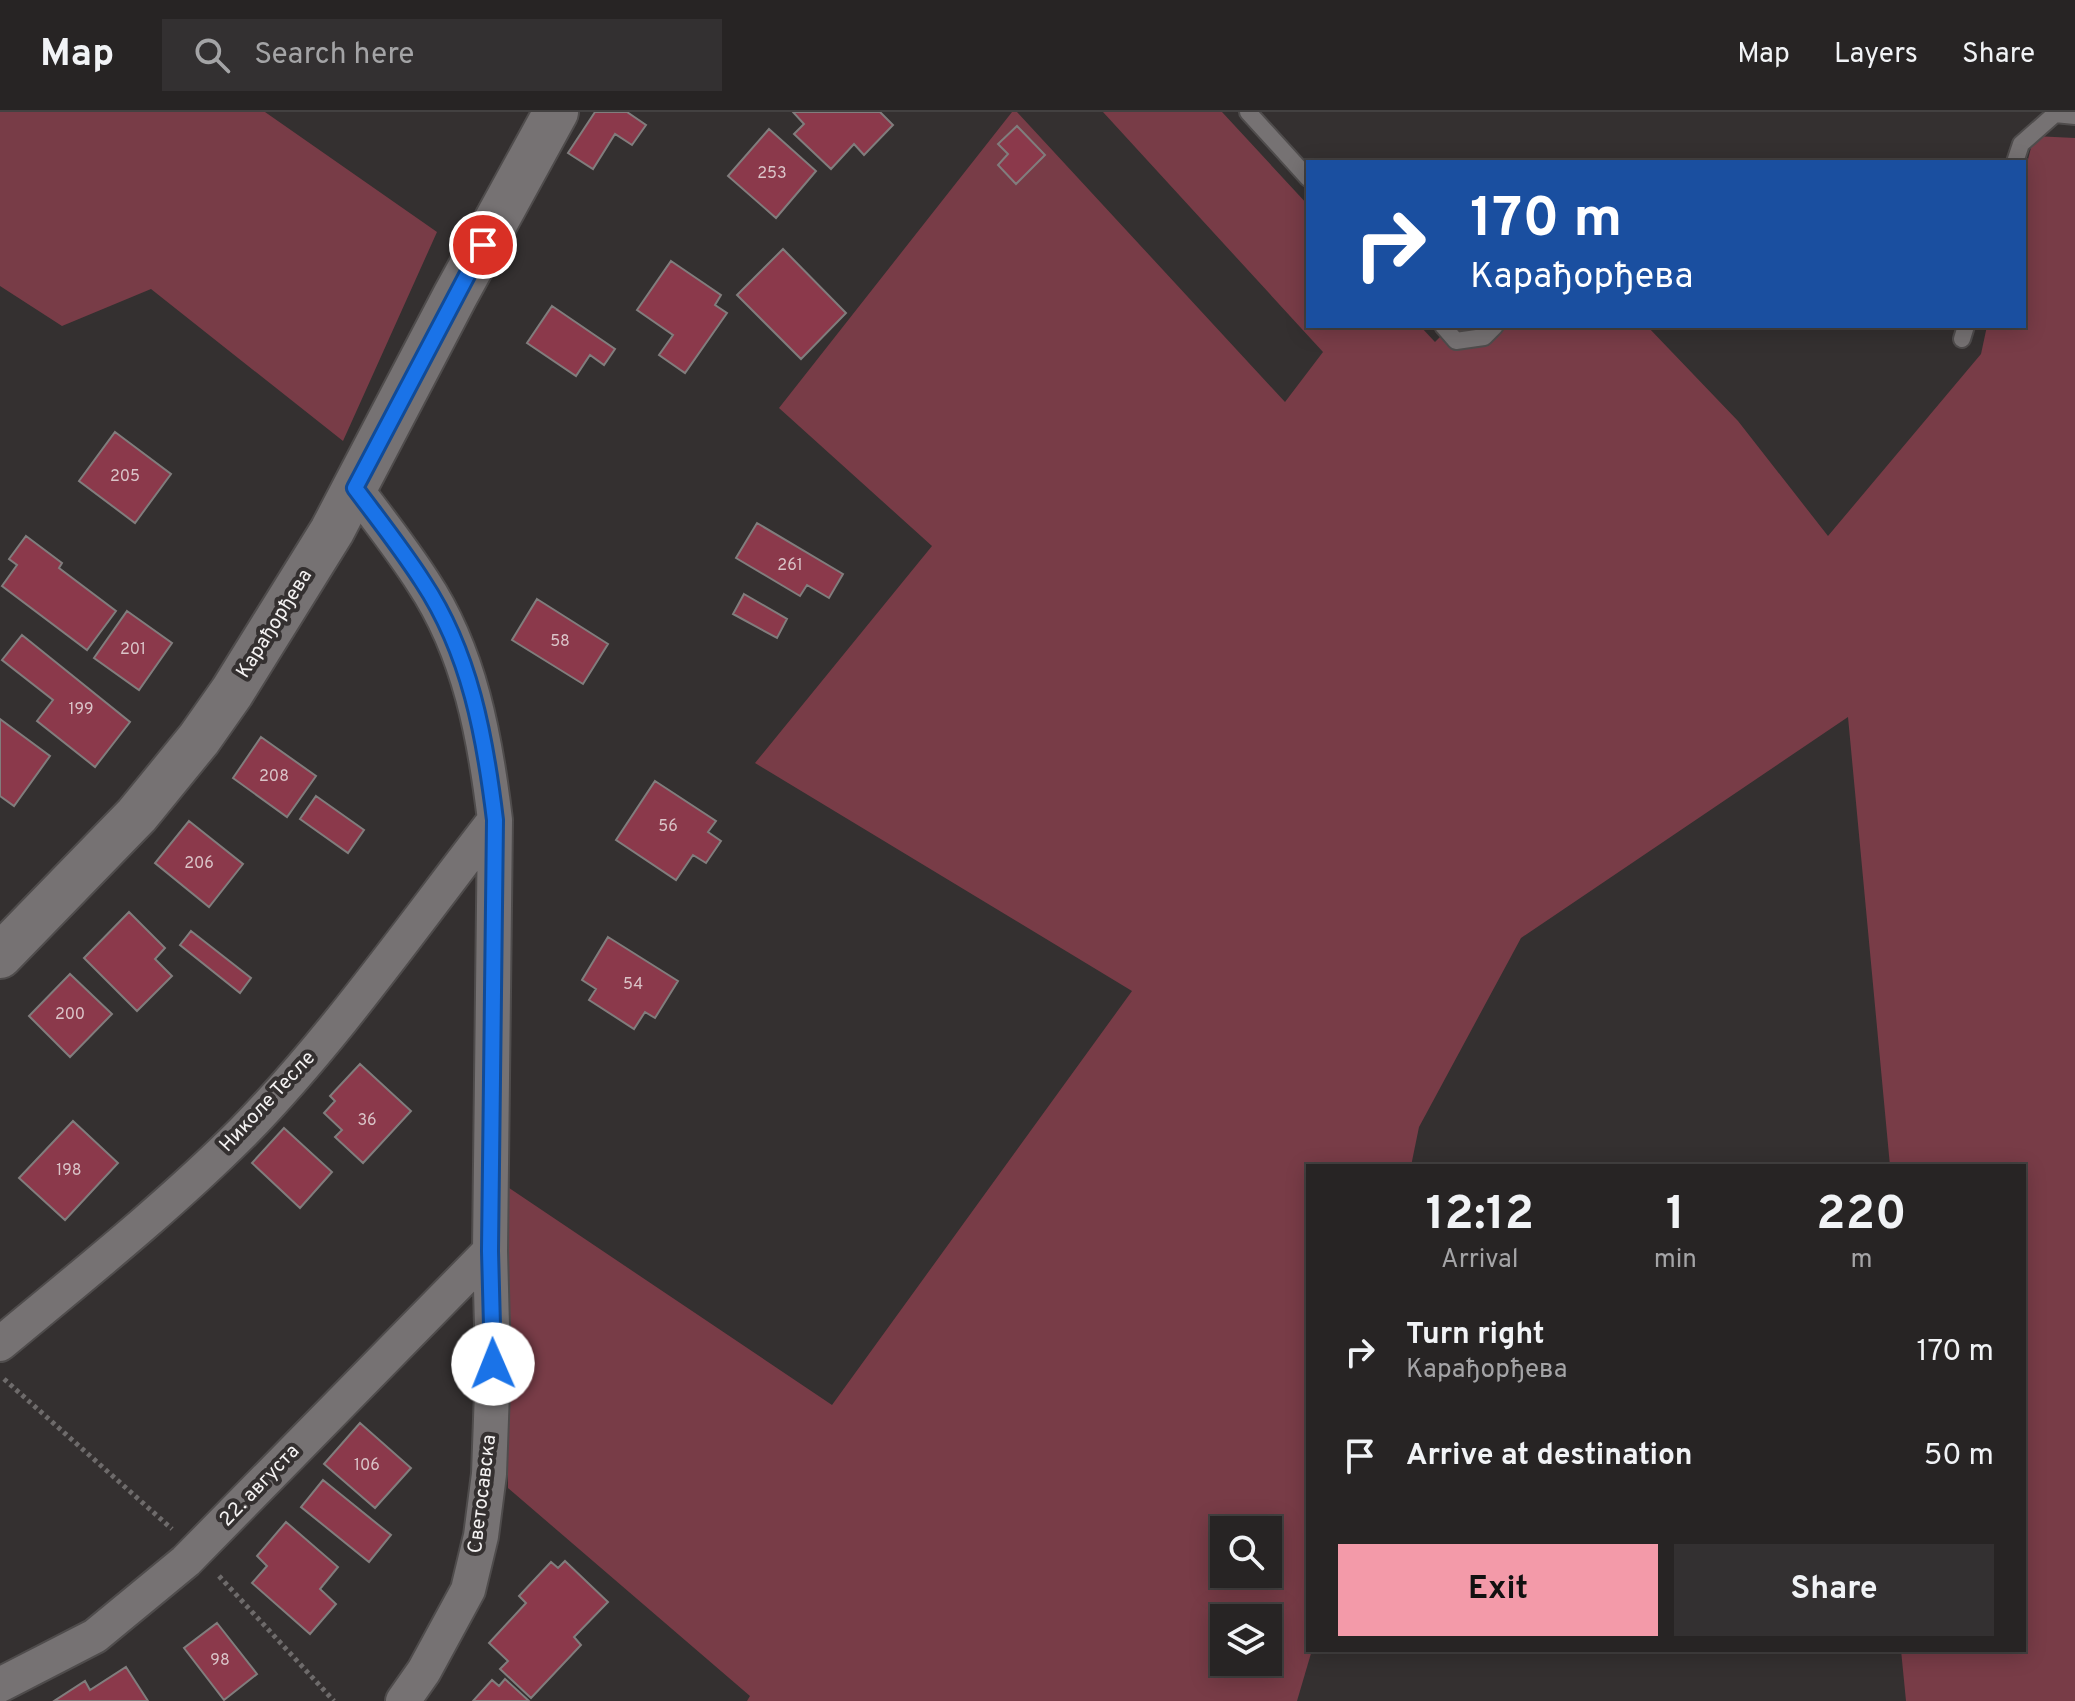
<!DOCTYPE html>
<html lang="en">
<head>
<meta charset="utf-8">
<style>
	body { margin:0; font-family:Overpass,sans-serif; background:#333031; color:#f1f3f6; height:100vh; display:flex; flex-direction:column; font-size:30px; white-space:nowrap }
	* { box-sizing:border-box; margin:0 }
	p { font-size:26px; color:#a4a4a6 }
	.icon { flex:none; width:44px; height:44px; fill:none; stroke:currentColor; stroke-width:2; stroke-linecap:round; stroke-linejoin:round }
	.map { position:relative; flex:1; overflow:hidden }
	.sheet { position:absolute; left:1306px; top:1052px; width:720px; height:488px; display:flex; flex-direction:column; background:#272424; border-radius:0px; box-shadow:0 4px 20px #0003,0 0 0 2px #434141 }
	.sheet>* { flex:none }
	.banner { position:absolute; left:1306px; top:48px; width:720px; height:168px; border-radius:0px; box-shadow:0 4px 20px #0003,0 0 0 2px #434141; background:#1a4fa0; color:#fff; overflow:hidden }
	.controls { position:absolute; left:1210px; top:1404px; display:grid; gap:16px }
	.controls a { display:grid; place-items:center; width:72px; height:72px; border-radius:0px; background:#272424; box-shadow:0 4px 20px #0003,0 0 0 2px #434141; font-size:40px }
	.pin { position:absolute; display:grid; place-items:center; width:68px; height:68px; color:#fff; margin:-34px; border:4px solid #fff; border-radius:50%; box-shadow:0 2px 8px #0007 }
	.me { position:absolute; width:88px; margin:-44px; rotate:359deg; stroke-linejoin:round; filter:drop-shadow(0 0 6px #0008) }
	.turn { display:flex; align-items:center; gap:28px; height:168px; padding:0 32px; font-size:36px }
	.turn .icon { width:104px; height:104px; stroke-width:2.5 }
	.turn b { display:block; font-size:56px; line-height:68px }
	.eta { display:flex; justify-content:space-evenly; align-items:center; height:136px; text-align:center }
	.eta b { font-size:48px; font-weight:700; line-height:56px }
	.button { display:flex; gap:16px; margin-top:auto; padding:16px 32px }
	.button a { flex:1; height:92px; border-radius:0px; background:#f39aa9; color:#111; font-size:32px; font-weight:700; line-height:92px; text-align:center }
	.button a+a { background:#333031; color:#f1f3f6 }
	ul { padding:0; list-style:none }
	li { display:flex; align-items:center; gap:24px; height:104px; padding:0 32px }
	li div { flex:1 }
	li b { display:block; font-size:30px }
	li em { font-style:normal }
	header { display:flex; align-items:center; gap:48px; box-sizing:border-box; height:112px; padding:0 40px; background:#272424; border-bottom:2px solid #434141 }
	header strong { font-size:38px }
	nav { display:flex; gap:44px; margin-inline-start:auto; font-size:28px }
	.search { width:560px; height:72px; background:#333031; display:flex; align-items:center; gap:20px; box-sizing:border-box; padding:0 28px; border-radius:0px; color:#a4a4a6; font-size:30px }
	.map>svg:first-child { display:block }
	.green { fill:#783c47; fill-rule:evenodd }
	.building { fill:#8b394b; stroke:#817d7d; stroke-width:2 }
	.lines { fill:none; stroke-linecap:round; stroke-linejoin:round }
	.lane-casing { stroke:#4f4c4c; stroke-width:20 }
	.street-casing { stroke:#4f4c4c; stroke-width:38 }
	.secondary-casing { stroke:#4f4c4c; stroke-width:48 }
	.path { stroke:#6e6b6b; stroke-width:5; stroke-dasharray:4 4; stroke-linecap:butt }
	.lane { stroke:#767273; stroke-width:16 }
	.street { stroke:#767273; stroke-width:34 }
	.secondary { stroke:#767273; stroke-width:44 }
	.route-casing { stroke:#114b97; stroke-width:20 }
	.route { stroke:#1a73e8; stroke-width:14 }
	.labels { text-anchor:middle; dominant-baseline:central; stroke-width:8; stroke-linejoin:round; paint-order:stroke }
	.number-label { font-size:16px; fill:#dac4c8 }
	.street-label { font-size:20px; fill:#f4f2f2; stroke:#343030 }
</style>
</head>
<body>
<header>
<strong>Map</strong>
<div class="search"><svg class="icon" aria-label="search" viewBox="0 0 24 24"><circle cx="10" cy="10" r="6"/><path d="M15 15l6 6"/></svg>Search here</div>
<nav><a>Map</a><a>Layers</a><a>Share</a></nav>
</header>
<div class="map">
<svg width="2075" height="1589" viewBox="0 0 2075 1589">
	<rect width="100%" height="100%" fill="#343030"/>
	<path class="green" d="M0,0h265l172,120 -94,209 -192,-152 -89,37 -62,-40z
		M1012,0h5l268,290 38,-50 -220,-240h119l86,93v121h112l15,16 16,-16h196l91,95 90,115 153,-182 6,-28h37v-151l10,-39 41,2v1563h-169l-5,-51h123v-484h-134l-42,-449 -327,221 -102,189 -8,39h-103v484h4l-15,51h-550l3,-5 -242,-208 -2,-302 326,219 300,-414 -377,-228 177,-217 -153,-138zM1224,1418h44v44h-44zM1224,1506h44v44h-44z"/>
	<path class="building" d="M595,0h32l19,13 -14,20 -17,-11 -22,35 -25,-16z
		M793,0h87l13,13 -29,30 -10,-11 -23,25 -37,-35 10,-10z
		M1017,14l28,29 -29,29 -18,-19 10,-11 -10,-10z
		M769,17l47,42 -40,47 -48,-42z
		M783,137l63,64 -45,46 -64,-64z
		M671,149l50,34 -6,10 12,8 -42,60 -26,-18 14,-20 -36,-25z
		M552,194l63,43 -11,16 -14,-10 -14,21 -49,-33z
		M115,320l56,42 -36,49 -56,-42z
		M757,411l86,51 -14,24 -22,-13 -7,11 -64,-38z
		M26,424l36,27 -3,5 57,43 -29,39 -85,-64 15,-21 -8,-6z
		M744,482l43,25 -10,19 -44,-24z
		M537,487l71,45 -25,40 -71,-44z
		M127,499l45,32 -33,47 -45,-32z
		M22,523l108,87 -35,45 -58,-46 16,-21 -51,-40z
		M0,607l50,37 -36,50 -14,-10z
		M261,625l55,39 -29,41 -54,-39z
		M655,669l61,40 -8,11 13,9 -15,22 -13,-8 -17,25 -60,-40z
		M316,684l48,34 -16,23 -48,-34z
		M189,709l54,43 -34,43 -54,-44z
		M129,800l36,36 -10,11 17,17 -35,35 -53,-53z
		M191,819l60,47 -11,15 -60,-48z
		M608,825l70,44 -23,37 -10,-6 -11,17 -45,-29 7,-11 -14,-9z
		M70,862l42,40 -42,43 -41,-41z
		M360,952l51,47 -48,52 -28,-26 7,-7 -18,-17 11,-12 -5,-5z
		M73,1009l45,42 -53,57 -46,-42z
		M284,1016l48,44 -32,36 -48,-45z
		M360,1311l51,45 -36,40 -51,-44z
		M323,1368l68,55 -22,27 -68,-55z
		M286,1410l52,45 -18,22 16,15 -26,30 -58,-51 15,-17 -10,-10z
		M565,1449l43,41 -34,35 7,8 -50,53 -31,-29 8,-8 -19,-18 37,-40 -7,-7 32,-34 7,6z
		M217,1511l40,51 -33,26 -40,-52z
		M126,1555l22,34h-94l31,-20 5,9z
		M505,1567l24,22h-56l19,-21 7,6z"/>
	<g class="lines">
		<g class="lane-casing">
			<path id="lane" d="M1248,0l60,66
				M2015,50l6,-18 34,-30 20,2
				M1443,214l13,15 28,-4 11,-11
				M1962,227l4,-13"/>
		</g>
		<g class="street-casing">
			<path id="street" d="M355,376c23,31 47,61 68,94 47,71 62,155 72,238l-5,431 3,113 -4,110 -8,62 -13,54 -44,81 -21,30
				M0,1232c83,-69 167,-136 243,-212 92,-94 171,-208 252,-312
				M0,1573l95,-49 91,-75 304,-310"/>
		</g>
		<g class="secondary-casing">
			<path id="secondary" d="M0,844l137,-141 62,-76 33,-47 100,-161 123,-235 101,-184"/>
		</g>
		<path class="path" d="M4,1267l168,150
			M219,1464l115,125"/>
		<use href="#lane" class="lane"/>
		<use href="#street" class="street"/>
		<use href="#secondary" class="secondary"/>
	</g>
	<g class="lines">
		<g class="route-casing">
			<path id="route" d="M483,133l-128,243c23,31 47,61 68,94 47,71 62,155 72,238l-5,431 3,113"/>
		</g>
		<use href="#route" class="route"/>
	</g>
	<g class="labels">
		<g class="number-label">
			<text x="772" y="62">253</text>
			<text x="125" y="365">205</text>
			<text x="790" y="454">261</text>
			<text x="560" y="530">58</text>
			<text x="133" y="538">201</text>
			<text x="81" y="598">199</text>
			<text x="274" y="665">208</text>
			<text x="668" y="715">56</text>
			<text x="199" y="752">206</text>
			<text x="633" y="873">54</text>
			<text x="70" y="903">200</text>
			<text x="367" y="1009">36</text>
			<text x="69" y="1059">198</text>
			<text x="367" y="1354">106</text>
			<text x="220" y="1549">98</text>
		</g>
		<g class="street-label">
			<text transform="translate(275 512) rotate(-58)">Карађорђева</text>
			<text transform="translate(268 990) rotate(-47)">Николе Тесле</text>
			<text transform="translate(260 1374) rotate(-46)">22. августа</text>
			<text transform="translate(483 1382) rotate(-83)">Светосавска</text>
		</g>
	</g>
</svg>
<div class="controls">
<a><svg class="icon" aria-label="search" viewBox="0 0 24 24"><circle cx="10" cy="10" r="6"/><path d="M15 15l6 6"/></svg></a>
<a><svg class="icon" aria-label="layers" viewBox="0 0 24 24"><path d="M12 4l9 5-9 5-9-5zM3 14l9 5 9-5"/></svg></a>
</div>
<div class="pin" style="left:483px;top:133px;background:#d93025"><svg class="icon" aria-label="arrive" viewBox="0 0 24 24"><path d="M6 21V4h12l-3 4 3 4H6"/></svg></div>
<svg class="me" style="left:493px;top:1252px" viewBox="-20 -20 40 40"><circle r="19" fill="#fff"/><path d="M0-13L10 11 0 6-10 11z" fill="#1a73e8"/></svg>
<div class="banner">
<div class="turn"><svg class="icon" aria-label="right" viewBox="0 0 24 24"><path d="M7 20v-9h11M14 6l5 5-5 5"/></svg><div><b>170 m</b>Карађорђева</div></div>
</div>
<section class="sheet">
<div class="eta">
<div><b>12:12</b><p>Arrival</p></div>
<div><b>1</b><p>min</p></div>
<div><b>220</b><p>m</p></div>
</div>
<ul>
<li><svg class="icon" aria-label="right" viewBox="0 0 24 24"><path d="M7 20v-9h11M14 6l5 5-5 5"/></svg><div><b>Turn right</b><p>Карађорђева</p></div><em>170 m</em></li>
<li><svg class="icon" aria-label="arrive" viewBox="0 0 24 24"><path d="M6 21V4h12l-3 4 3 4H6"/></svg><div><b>Arrive at destination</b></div><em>50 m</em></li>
</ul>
<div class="button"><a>Exit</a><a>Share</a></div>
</section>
</div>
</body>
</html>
